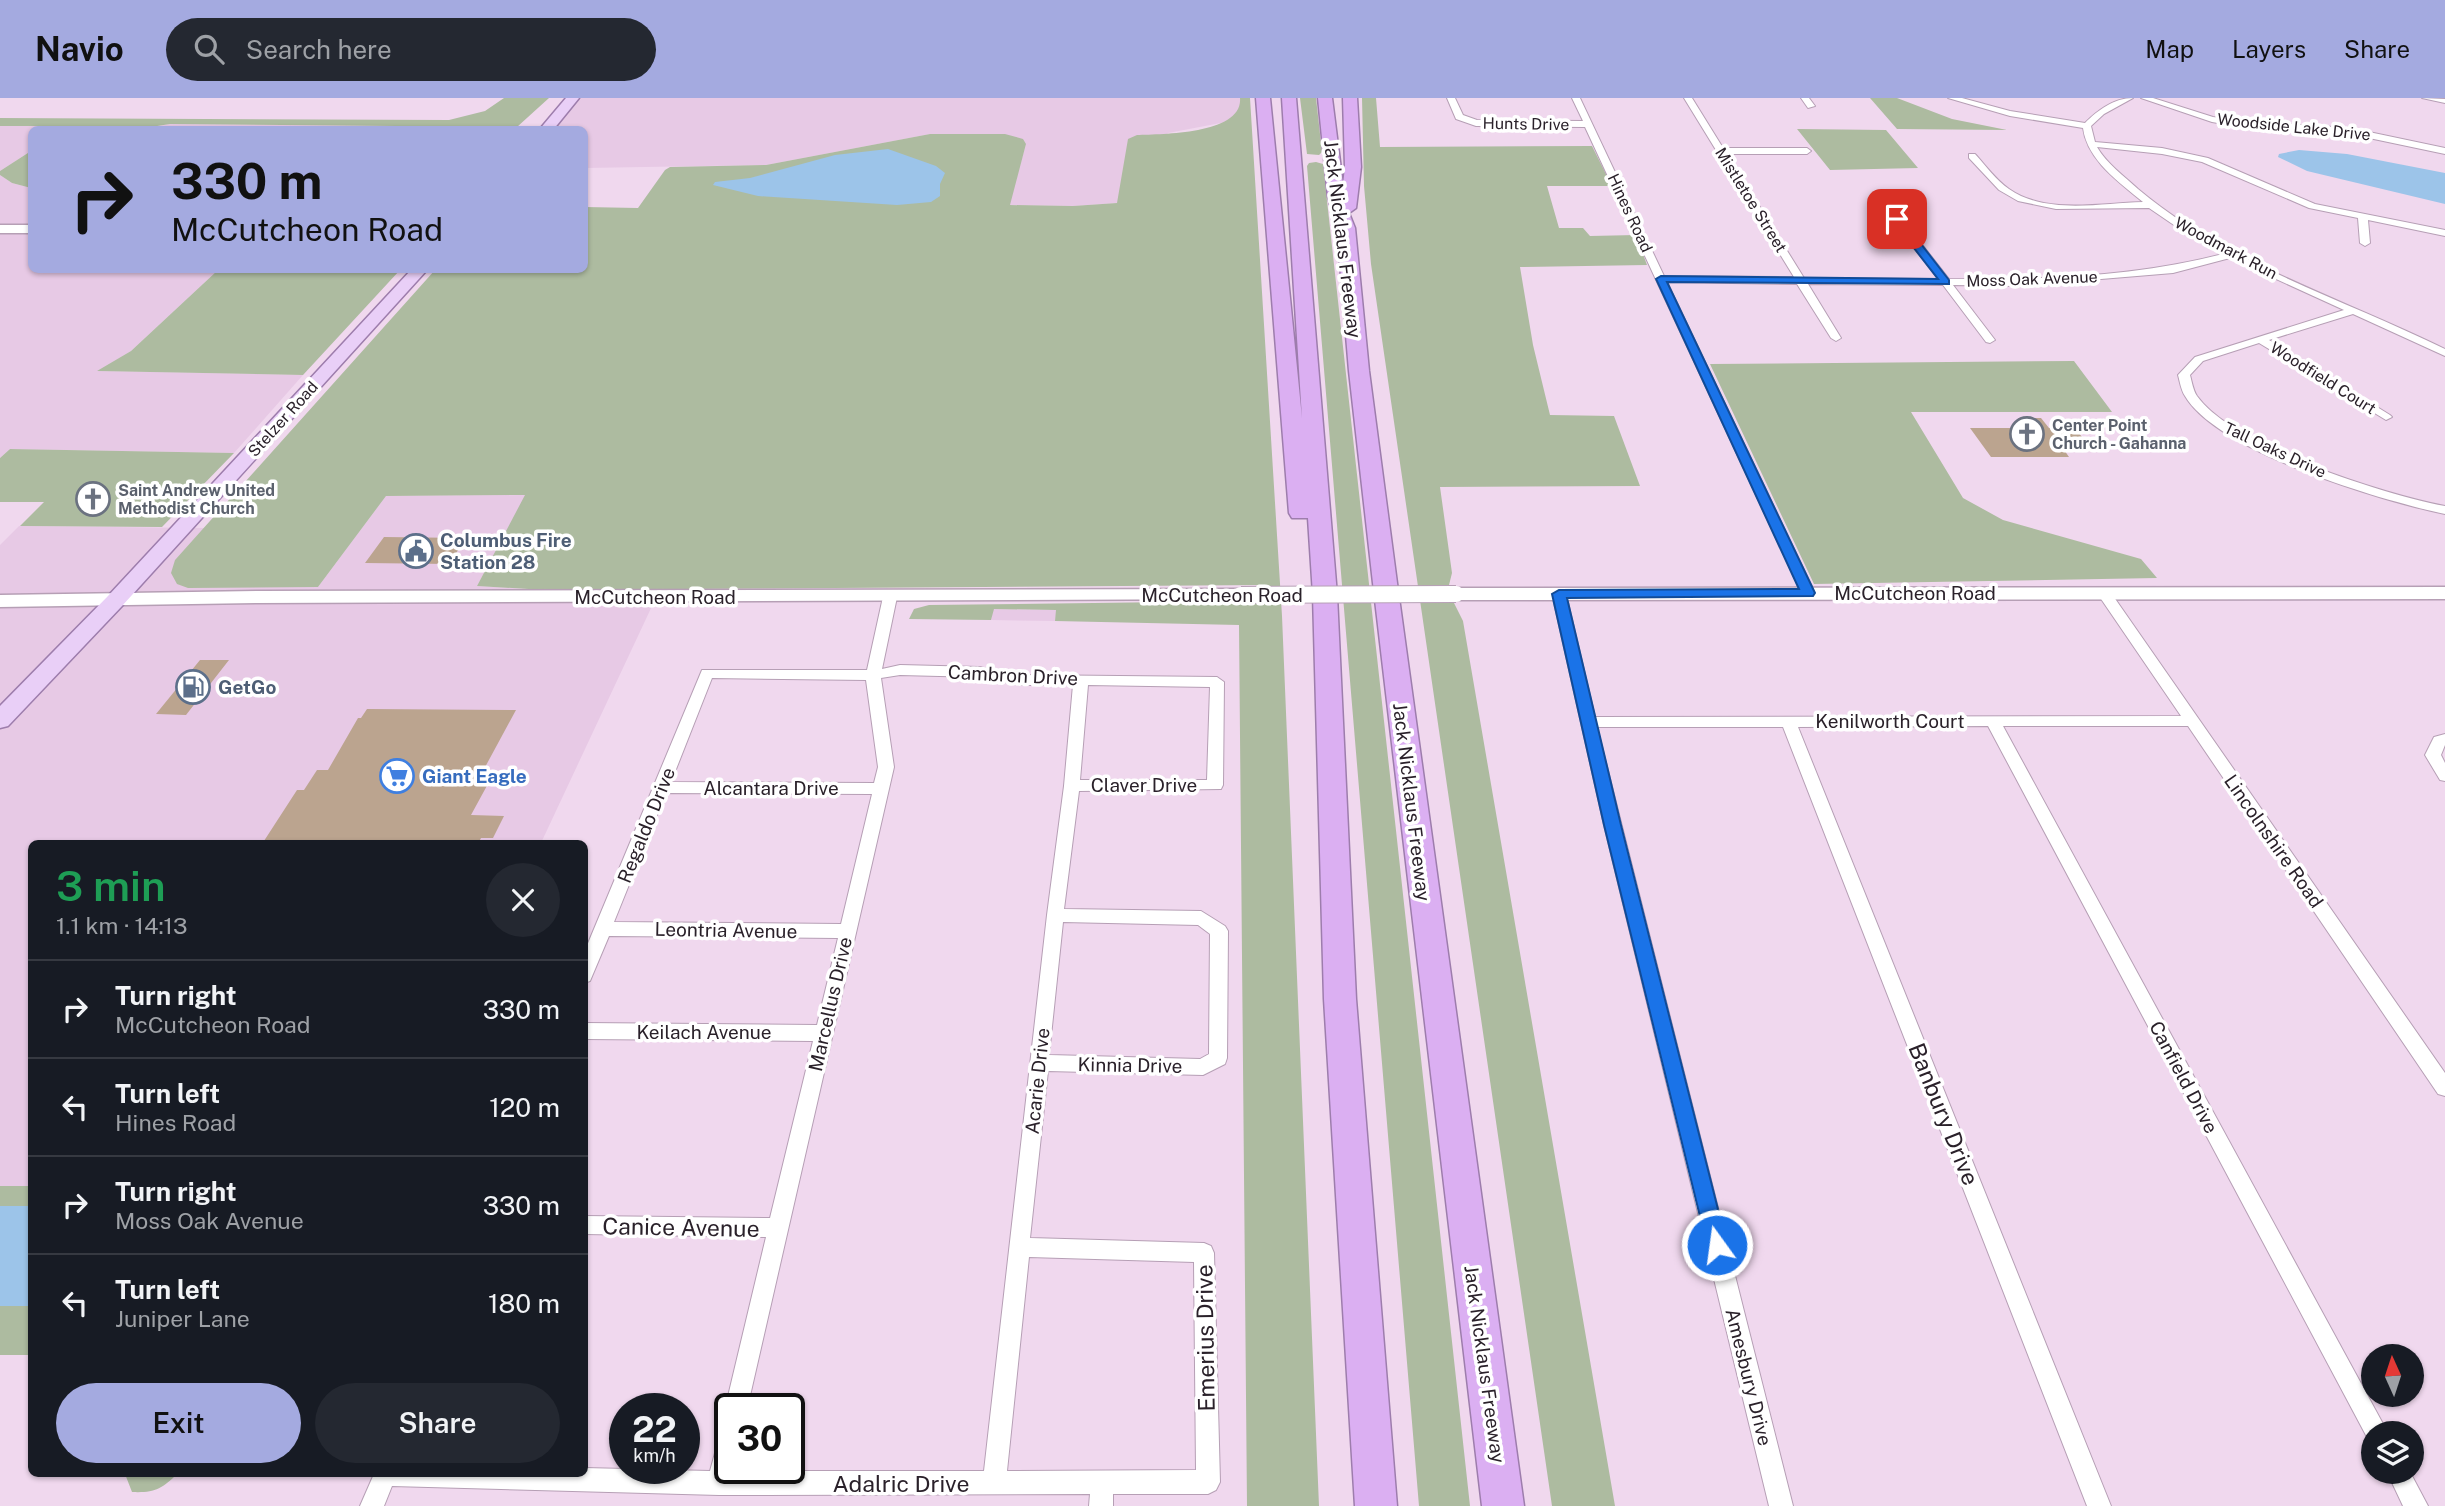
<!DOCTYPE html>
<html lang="en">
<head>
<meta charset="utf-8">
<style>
	body { margin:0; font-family:"Public Sans",sans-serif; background:#242831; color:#f1f3f6; height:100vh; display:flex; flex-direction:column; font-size:26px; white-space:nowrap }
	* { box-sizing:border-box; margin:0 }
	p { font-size:23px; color:#9ea1a6 }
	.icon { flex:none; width:38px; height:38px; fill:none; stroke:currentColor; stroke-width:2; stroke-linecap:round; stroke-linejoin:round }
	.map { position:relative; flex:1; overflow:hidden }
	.side { position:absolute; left:28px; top:742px; width:560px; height:637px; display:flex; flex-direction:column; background:#171b24; border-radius:10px; box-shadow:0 2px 5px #0004 }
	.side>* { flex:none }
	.hud { position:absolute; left:28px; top:28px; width:560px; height:147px; border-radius:10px; box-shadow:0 2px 5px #0004; background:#a4aae0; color:#111; overflow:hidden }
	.needle { width:46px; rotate:357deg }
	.buttons { position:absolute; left:2361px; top:1246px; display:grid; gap:14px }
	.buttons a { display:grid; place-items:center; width:63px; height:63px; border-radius:50%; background:#171b24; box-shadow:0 2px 5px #0004; font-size:35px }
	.speed { position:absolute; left:609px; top:1295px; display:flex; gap:14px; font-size:35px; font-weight:700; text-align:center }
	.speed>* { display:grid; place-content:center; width:91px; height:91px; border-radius:50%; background:#171b24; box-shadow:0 2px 5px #0004; line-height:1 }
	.speed small { font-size:18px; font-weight:400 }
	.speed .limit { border:4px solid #111; border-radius:10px; background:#fff; color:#111 }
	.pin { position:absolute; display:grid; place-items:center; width:60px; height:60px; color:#fff; margin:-30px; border-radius:14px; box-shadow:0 4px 10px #0006 }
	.me { position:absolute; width:77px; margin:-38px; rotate:346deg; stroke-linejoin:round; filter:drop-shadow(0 0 5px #0008) }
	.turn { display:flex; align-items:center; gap:24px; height:147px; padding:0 28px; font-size:32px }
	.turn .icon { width:91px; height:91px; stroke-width:2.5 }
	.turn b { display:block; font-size:49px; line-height:60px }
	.round { display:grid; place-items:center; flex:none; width:74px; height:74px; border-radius:37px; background:#242831 }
	.summary { display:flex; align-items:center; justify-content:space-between; height:119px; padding:0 28px }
	h1 { font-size:42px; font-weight:600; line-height:52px; color:#1e9e55 }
	.cta { display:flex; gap:14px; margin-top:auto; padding:14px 28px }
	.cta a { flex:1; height:80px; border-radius:42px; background:#a4aae0; color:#111; font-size:28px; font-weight:600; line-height:80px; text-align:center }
	.cta a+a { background:#242831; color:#f1f3f6 }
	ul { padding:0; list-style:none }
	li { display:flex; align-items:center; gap:21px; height:98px; padding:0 28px; border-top:2px solid #363941 }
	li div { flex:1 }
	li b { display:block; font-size:26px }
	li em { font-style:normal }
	header { display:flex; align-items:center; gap:42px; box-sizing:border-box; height:98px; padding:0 35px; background:#a4aae0; color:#111 }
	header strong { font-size:33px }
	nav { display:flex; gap:38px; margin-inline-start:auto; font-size:24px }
	.search { width:490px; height:63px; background:#242831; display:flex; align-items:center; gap:18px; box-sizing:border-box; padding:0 24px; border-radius:38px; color:#9ea1a6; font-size:26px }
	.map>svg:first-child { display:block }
	.built { fill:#e7c9e5 }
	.green { fill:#adbba0 }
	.water { fill:#9cc4e9 }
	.building { fill:#bba48f }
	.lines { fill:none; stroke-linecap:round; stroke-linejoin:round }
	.minor-casing { stroke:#b69fb5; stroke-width:2 }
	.tertiary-casing { stroke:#b69fb5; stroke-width:3 }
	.secondary-casing { stroke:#b69fb5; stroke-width:3 }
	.primary-casing { stroke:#9d7dac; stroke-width:3 }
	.motorway-casing { stroke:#9d7dac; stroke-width:3 }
	.minor { fill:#fff; fill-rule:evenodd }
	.tertiary { fill:#fff; fill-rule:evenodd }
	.secondary { fill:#fff; fill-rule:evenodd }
	.primary { fill:#e9cff7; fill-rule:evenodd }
	.motorway { fill:#dbaff2; fill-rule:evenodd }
	.secondary-bridge-casing { stroke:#b69fb5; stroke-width:18; stroke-linecap:butt }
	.secondary-bridge { stroke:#fff; stroke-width:16 }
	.route { fill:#1a73e8; stroke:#114b97; stroke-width:2 }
	.labels { text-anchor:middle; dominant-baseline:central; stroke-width:7; stroke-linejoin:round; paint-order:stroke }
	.far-street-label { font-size:16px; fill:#2a212a; stroke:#fff }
	.far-worship-label { font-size:16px; font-weight:bold; fill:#5b616d; stroke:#fff; text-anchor:start }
	.street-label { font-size:19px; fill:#2a212a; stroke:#fff }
	.service-label { font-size:19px; font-weight:bold; fill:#4e5e75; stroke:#fff; text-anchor:start }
	.shop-label { font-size:19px; font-weight:bold; fill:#366cbe; stroke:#fff; text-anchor:start }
	.near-street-label { font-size:23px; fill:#2a212a; stroke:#fff }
</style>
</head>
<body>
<header>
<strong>Navio</strong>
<div class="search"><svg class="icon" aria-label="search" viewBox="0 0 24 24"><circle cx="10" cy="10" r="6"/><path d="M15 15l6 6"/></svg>Search here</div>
<nav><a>Map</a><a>Layers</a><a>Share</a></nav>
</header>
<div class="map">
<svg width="2445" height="1408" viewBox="0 0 2445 1408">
	<rect width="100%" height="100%" fill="#f0d8ee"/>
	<path class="built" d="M573,0h667l1,6 -4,9 -11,9 -58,11 -51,70 -44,3 -64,-1 17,-61 -96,-10 -164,31 -181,3 -1,-38h-446l32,-6 377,3z
		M0,28h61l3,3 -32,1 -1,21 -31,20z
		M0,77l12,8 19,5 1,82h186l-87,81 -32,20 204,4 -69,78 -224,-4 -10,9z
		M526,397l-49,91 68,4 115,-1 -119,254 -509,1 -1,342h-31v-641l19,-19 186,2 -30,32 143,27 68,-91z
		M993,511l64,1 -2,11 -64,-1z"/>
	<path class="green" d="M504,0h45l-32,29 -347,-3 -32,5 -74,1 -3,-4h-61v-8l449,2 36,-9z
		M1240,0h10l32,518 37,890h-72l-8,-881 -184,-4 1,-11 -62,-1 -3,11 -82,-1 5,-10 15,-4 320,-4 17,2v-18l-721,5 -68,-4 48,-91 -139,1 -68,91 -130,1 -11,-4 -6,-11 4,-13 260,-290h149l1,-63 53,1 27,-38 5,-3 96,-2 164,-31h75l18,5 3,5 -16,61 63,1 44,-3 11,-64 9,-4c26,-1 106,-1 103,-37z
		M1300,0h16l6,54 -3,3 -12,-1z
		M1362,0h14l4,49 212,-1 20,40h-65l12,42h24l7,8 46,-1 11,30 -127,2 13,78 17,70 64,1 26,70 -200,1 12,86 -3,12 -19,1 2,15h21l10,20 152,885h-63l-181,-1242 -7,-78z
		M1870,0h27l55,21 55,11 -110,-1z
		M1797,31l89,1 32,38 -88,2z
		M31,53v37l-19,-5 -12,-8v-4z
		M1316,64l7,2 147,1342h-51l-112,-1340 2,-3z
		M218,172h182l-97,105 -206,-4 34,-20z
		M2074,263l38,51h-201l52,86 40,22 138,39 16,19 -343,6 -104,-220z
		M10,351l224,4 -72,74 -142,-1 24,-24h-44v-44z
		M0,1088h31v20h-31z
		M0,1208h31v49h-31z
		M125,1376h52c-15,15 -23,19 -45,18z"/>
	<path class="water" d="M888,51l48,17 9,7 -5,11v12l-9,6 -34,3 -139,-9 -45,-11 2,-3 35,-4 85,-23z
		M2299,52l48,4 98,19v31l-138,-33 -29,-14 1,-3z
		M0,1108h31v100h-31z"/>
	<path class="building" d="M2018,320h23l8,10h26l10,13h-27l11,16h-78l-21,-29h55z
		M384,439l82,1 -17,26 -84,-1z
		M200,562h29l-43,55 -30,-1z
		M367,611l149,1 -39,72h12l-18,33 33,1 -11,22h-12l-3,6h-216l35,-54h7l13,-20h11l30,-52h3z"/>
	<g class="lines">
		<g class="minor-casing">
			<path id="minor" d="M1447,0h8l8,17 14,5 106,1 -11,-23h8l84,178 130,1 -110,-179h8l31,50h84l4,3 -4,3h-80l77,124 134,1 -62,-81 5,-3 3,1 65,83c91,1 185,-2 274,-25l-33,-18 -41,-28 -93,1 -38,-8 -19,-11 -30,-32v-4h6c11,12 21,26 34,35 37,26 92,14 134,13 -24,-20 -56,-42 -60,-74l-73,-12 -62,-18h14l48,13 75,12c13,-13 29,-25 48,-25l-29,16 -13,12 4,16 67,6 46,10 107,46 130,26v6l-77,-16 2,23 -5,3 -5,-3 -2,-25 -49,-10 -107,-46 -40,-8 -65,-7c10,17 27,29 41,42 89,75 204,109 307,160v7l-92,-42 -84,26 121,75 2,2 -6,3 -127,-77 -56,18 -13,14c2,7 3,15 7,21 37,51 186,98 248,110v8c-63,-13 -227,-62 -260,-118 -4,-6 -5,-14 -7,-21l17,-18 149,-47 -114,-52 -57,15 -155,13 -65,-1 42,55 -5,3 -4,-1 -43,-57 -135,-1 33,54 -5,3 -5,-3 -34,-54 -130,-2 148,311 -2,3h-10l-218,-469 -109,-1 -20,-7z
				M1801,0h8l6,8 -7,2z
				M2141,0h12l60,19 28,4 109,7 95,20v6l-95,-20 -109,-7 -29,-5z
				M2422,0l23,1v4z
				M2104,491l5,1 336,483v23l-7,-2 -250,-368h-185l385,707h-15v10l-4,-2 -381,-715 -190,1 313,779h-24l-304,-779h-186l196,779h-24l-165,-681 -52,-231 7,-4 7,4 29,123 586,-1 -84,-123z
				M890,495l7,4 -15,72 18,-4 79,2 42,8 196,2 7,5 -1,103 -2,4 -142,2 -15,118 137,2 24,15 3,5 -1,127 -2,6 -22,11 -155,-4 -18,167 174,5 7,3 3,7 6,229 -4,8 -8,4h-95v12h-24l1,-12 -371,1 -327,-9 -8,20h-24l14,-32h210v-6l126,3 12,-43 8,-3v43h4l-1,3h251l63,-556 17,-129 9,-101h-52l-42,-8 -79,-2 -19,3 13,89 -147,642h-17v9l-5,-9 41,-172 -182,-3v-18l186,2 43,-177 -229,-2v-16l233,2 21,-87 -229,-2 -19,45 -6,2v-30l118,-283h165l16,-73zM712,580l154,2 12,87 -4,16 -203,-1zM1088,587l122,2 -3,93h-127zM666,695l206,1 -31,130 -227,-2zM1063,824l135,3 12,9 -1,120 -9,5 -151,-4zM1029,1159l165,5 2,208 -189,1z
				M2445,636v11l-4,10 4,8v18l-5,-1 -15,-25 9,-18z
				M2387,1374h23l18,34h-25z"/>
		</g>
		<g class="tertiary-casing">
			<path id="tertiary" d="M0,127h32v8h-32z"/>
		</g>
		<g class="secondary-casing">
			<path id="secondary" d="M2445,489v12l-989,1 -9,-6 9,-6z
				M1241,491l6,2 3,4 -3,4 -989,4 -258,4v-12l258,-4z"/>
		</g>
		<g class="primary-casing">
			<path id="primary" d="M566,0h13l-26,32h-14z
				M411,172h16l-305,336 -114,120 -8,2v-22l108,-110z"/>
		</g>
		<g class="motorway-casing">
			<path id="motorway" d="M1256,0h14l32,320 -20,-320h14l41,497 19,404 41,507h-42l-31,-507 -11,-404 -5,-77h-16l-3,-5z
				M1318,0h14l11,87 2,-18 -2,-69h14l4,69 -5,41 -7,5 6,15 14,143 28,212 127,923h-42l-109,-923 -24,-212 -12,-143 -9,-31z"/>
		</g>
		<use href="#minor" class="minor"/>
		<use href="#tertiary" class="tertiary"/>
		<use href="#secondary" class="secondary"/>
		<use href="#primary" class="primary"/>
		<use href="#motorway" class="motorway"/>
		<g class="secondary-bridge-casing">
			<path id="secondary-bridge" d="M1241,497l215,-1"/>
		</g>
		<use href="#secondary-bridge" class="secondary-bridge"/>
	</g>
	<path class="route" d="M1893,119h7l49,63v4l-282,-2 148,311 -2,3 -246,2 54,227 106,420 -3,7 -7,3 -7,-3 -3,-7 -103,-420 -52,-231 7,-4 240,-1 -143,-310 5,-3 277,3 -45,-58z"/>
	<defs>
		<g id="church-ring" transform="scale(1.75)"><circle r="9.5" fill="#fff" stroke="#6b7280" stroke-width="1.5"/><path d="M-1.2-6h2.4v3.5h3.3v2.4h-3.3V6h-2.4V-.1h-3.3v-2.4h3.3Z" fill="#6b7280"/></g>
		<g id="civic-ring" transform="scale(1.75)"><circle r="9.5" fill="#fff" stroke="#5c6f8a" stroke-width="1.5"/><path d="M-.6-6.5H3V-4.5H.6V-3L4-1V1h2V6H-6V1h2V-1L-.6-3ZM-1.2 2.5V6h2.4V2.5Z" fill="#5c6f8a"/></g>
		<g id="fuel-ring" transform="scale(1.75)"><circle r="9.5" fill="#fff" stroke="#5c6f8a" stroke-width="1.5"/><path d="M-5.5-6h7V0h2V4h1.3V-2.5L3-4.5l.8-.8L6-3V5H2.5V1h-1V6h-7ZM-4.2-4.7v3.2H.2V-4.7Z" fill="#5c6f8a"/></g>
		<g id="supermarket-ring" transform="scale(1.75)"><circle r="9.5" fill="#fff" stroke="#3f7fe0" stroke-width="1.5"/><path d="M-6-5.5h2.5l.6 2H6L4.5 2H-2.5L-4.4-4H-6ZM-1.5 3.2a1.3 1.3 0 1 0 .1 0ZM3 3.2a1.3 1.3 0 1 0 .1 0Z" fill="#3f7fe0"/></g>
	</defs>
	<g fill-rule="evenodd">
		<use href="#church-ring" x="2027" y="336"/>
		<use href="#church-ring" x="93" y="401"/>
		<use href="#civic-ring" x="416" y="453"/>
		<use href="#fuel-ring" x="193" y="589"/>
		<use href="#supermarket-ring" x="397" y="678"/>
	</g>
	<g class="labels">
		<g class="far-street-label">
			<text transform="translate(1526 26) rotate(1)">Hunts Drive</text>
			<text transform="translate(2294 29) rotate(6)">Woodside Lake Drive</text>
			<text transform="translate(1751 102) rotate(58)">Mistletoe Street</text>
			<text transform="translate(1630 115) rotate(65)">Hines Road</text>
			<text transform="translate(2226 150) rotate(28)">Woodmark Run</text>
			<text transform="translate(2032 181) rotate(-2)">Moss Oak Avenue</text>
			<text transform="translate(2323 280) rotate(32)">Woodfield Court</text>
			<text transform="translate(283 321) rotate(-48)">Stelzer Road</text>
			<text transform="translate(2275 352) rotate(25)">Tall Oaks Drive</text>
		</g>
		<g class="far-worship-label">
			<text x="2052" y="327">Center Point<tspan x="2052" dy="18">Church - Gahanna</tspan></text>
			<text x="118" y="392">Saint Andrew United<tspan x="118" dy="18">Methodist Church</tspan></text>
		</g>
		<g class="street-label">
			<text transform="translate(1343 141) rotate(83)">Jack Nicklaus Freeway</text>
			<text x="1915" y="495">McCutcheon Road</text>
			<text x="1222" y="497">McCutcheon Road</text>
			<text x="655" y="499">McCutcheon Road</text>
			<text transform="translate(1013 577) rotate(3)">Cambron Drive</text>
			<text x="1890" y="623">Kenilworth Court</text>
			<text x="1144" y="687">Claver Drive</text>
			<text x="771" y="690">Alcantara Drive</text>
			<text transform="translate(1412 704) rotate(83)">Jack Nicklaus Freeway</text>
			<text transform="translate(646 727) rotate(-68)">Regaldo Drive</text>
			<text transform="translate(2274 743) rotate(55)">Lincolnshire Road</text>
			<text transform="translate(726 832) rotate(1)">Leontria Avenue</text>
			<text transform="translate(830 906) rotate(-77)">Marcellus Drive</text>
			<text x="704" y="934">Keilach Avenue</text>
			<text transform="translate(1130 967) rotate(1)">Kinnia Drive</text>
			<text transform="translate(2184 979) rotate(62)">Canfield Drive</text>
			<text transform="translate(1037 983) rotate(-84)">Acarie Drive</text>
			<text transform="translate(1485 1266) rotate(82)">Jack Nicklaus Freeway</text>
			<text transform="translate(1749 1279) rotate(76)">Amesbury Drive</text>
		</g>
		<g class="service-label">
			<text x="440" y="442">Columbus Fire<tspan x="440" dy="22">Station 28</tspan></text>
			<text x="218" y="589">GetGo</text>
		</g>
		<g class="shop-label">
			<text x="422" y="678">Giant Eagle</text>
		</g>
		<g class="near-street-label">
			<text transform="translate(1944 1016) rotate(68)">Banbury Drive</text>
			<text transform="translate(681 1129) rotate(1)">Canice Avenue</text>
			<text transform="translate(1205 1240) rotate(-91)">Emerius Drive</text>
			<text x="901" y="1385">Adalric Drive</text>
		</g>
	</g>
</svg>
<div class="buttons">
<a><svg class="needle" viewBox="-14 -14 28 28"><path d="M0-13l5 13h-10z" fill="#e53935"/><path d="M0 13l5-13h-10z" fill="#9ea1a6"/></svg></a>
<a><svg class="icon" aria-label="layers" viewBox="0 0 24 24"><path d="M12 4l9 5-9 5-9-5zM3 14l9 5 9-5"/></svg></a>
</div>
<div class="speed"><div>22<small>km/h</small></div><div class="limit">30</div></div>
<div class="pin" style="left:1897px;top:121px;background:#d93025"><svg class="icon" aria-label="arrive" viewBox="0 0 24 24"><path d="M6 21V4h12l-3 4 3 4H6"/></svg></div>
<svg class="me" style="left:1717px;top:1147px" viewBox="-20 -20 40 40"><circle r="17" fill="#1a73e8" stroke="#fff" stroke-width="3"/><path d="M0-11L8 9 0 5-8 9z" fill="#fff"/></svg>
<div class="hud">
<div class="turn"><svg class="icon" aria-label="right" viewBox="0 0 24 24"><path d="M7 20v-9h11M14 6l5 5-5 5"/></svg><div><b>330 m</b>McCutcheon Road</div></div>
</div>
<section class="side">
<div class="summary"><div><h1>3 min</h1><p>1.1 km · 14:13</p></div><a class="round"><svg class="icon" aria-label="close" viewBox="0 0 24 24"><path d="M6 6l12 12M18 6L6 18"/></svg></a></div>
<ul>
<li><svg class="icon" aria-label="right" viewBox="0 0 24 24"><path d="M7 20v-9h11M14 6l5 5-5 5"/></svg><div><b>Turn right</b><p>McCutcheon Road</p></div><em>330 m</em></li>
<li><svg class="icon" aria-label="left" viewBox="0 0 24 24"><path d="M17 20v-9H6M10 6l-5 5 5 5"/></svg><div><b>Turn left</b><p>Hines Road</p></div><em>120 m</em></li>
<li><svg class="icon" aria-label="right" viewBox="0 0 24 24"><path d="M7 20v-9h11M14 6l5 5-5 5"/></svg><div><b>Turn right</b><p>Moss Oak Avenue</p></div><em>330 m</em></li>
<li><svg class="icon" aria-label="left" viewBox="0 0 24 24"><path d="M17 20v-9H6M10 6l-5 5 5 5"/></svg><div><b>Turn left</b><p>Juniper Lane</p></div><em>180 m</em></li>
</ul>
<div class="cta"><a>Exit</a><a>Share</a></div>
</section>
</div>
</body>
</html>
